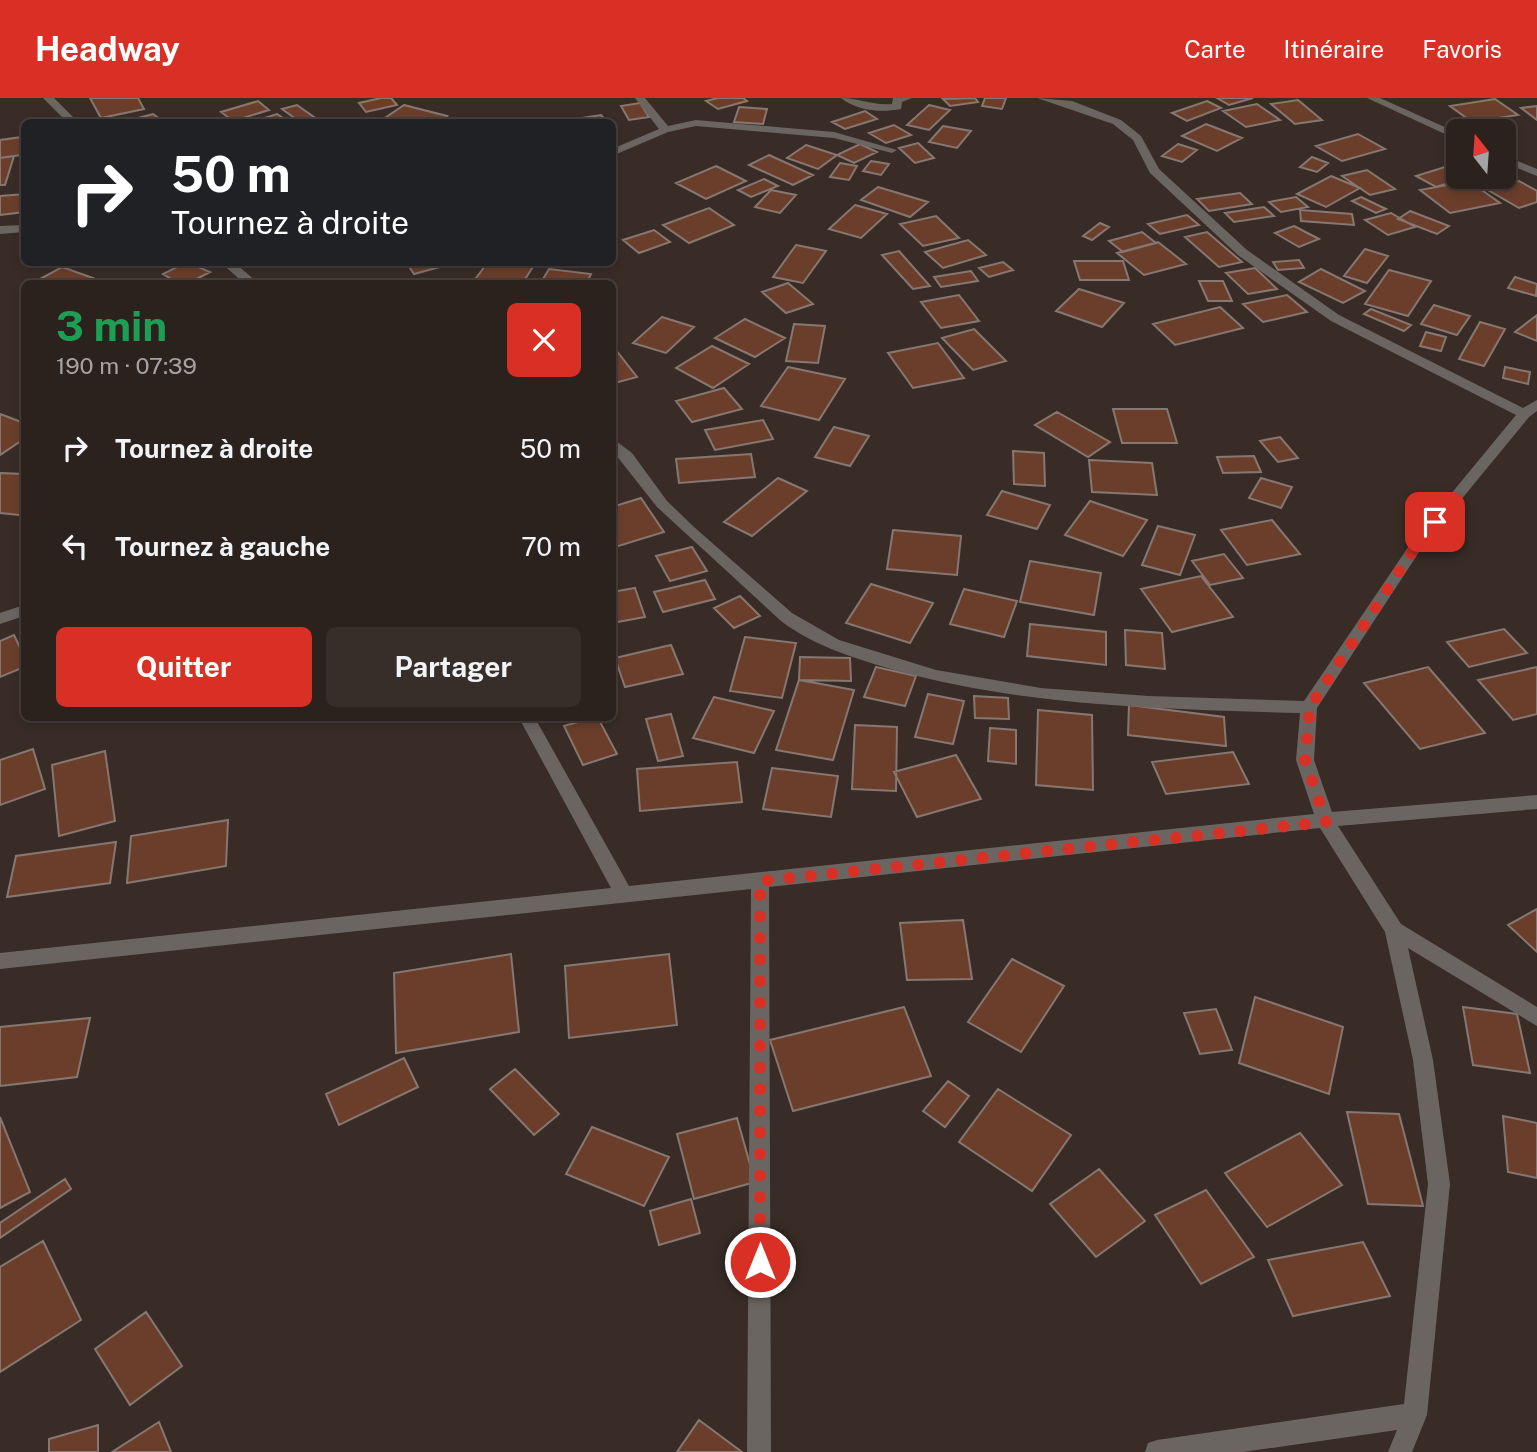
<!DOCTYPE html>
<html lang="fr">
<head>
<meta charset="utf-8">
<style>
	body { margin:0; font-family:"Public Sans",sans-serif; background:#372e2a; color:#f1f3f6; height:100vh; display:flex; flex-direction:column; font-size:26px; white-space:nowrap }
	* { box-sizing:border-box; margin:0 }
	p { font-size:23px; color:#a6a3a4 }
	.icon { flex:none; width:38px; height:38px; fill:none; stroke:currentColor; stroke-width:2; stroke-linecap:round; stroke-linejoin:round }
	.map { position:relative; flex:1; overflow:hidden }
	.drawer { position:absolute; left:21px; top:182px; width:595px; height:441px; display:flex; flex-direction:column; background:#2b211d; border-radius:10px; box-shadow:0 4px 10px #0003,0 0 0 2px #473e3b }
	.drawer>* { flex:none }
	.guide { position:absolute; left:21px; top:21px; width:595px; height:147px; border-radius:10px; box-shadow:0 4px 10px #0003,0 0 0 2px #473e3b; background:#202124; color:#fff; overflow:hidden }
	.needle { width:46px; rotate:343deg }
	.controls { position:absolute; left:1446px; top:21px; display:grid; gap:14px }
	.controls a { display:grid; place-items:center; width:70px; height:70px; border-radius:10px; background:#2b211d; box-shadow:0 4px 10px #0003,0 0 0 2px #473e3b; font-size:35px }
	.pin { position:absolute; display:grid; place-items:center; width:60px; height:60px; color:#fff; margin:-30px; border-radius:14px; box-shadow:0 4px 10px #0006 }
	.me { position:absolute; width:77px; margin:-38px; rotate:0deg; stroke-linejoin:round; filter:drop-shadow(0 0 5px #0008) }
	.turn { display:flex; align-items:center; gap:24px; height:147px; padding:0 35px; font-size:32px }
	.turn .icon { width:91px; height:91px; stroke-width:2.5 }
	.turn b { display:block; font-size:49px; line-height:60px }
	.round { display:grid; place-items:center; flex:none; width:74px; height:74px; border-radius:10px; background:#372e2a }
	.summary { display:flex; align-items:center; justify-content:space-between; height:119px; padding:0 35px }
	h1 { font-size:42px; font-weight:700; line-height:52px; color:#1e9e55 }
	.button { display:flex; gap:14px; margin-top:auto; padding:14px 35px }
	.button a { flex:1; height:80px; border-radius:10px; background:#d93025; color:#fff; font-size:28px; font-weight:700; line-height:80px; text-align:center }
	.button a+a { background:#372e2a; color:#f1f3f6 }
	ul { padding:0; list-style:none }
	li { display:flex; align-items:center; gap:21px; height:98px; padding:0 35px }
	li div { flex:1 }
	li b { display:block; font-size:26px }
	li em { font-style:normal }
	header { display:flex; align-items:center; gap:42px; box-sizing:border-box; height:98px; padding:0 35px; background:#d93025; color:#fff }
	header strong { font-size:33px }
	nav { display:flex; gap:38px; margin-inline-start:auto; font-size:24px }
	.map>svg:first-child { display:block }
	.building { fill:#6b3e2c; stroke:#867771; stroke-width:2 }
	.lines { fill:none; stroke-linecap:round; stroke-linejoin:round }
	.minor { fill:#6b6562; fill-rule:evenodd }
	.route { stroke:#d93025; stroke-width:12; stroke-dasharray:0 21.6 }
</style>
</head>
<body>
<header>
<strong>Headway</strong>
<nav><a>Carte</a><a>Itinéraire</a><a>Favoris</a></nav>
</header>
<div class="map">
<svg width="1537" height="1354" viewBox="0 0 1537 1354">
	<rect width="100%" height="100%" fill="#392c27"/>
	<path class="building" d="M90,0h48l6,11 -43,9z
		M381,0h10l6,7 -31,7 -7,-9z
		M718,0h25l4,3 -29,8 -12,-8z
		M975,0l3,4 -28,4 -7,-7z
		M985,0h21l-4,11 -20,-3z
		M1217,0h36l-24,7z
		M1495,1l23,16 -46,7 -22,-16z
		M1298,2l24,20 -27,4 -24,-20z
		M258,3l11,9 -36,11 -12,-9z
		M1207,3l14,7 -34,13 -15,-8z
		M640,5l9,14 -20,3 -8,-14z
		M1257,6l23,16 -34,7 -23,-16z
		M297,7l24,17h-21l-18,-13z
		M404,7l43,11 -9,6h-59z
		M929,7l21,5 -21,20 -22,-5z
		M1537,8v14l-16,-12z
		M739,9l28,2 -4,15 -29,-2z
		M865,13l12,8 -32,10 -13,-7z
		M153,16l11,8h-21l-5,-4z
		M277,16l12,8 -34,-1z
		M601,17l6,7h-22l-3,-4z
		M1206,26l36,14 -25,13 -35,-15z
		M894,27l17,10 -25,8 -17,-10z
		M943,28l28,5 -14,17 -28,-6z
		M1358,36l27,15 -43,12 -26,-15z
		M22,39v18l-22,3v-18z
		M918,45l16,15 -19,5 -16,-15z
		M860,46l17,8 -23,11 -17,-8z
		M1178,46l19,6 -15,12 -20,-6z
		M806,47l31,10 -19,14 -31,-11z
		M769,57l44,20 -20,10 -44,-20z
		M14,58l-9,29h-5v-27z
		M1312,59l16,6 -11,9 -17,-5z
		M871,63l18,3 -8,11 -18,-4z
		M840,65l17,3 -8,14 -19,-3z
		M716,68l30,15 -40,18 -30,-16z
		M1448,68l10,5v6h10l-32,10 -20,-11z
		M1367,72l28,19 -25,6 -28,-19z
		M1331,78l29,12 -34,19 -29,-13z
		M764,81l14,7 -27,11 -13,-7z
		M1469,83l31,22 -50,10 -30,-23z
		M1519,83l18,10v11l-18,6 -31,-18z
		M878,89l50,15 -18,15 -49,-17z
		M771,92l25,5 -16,18 -25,-6z
		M1240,95l12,11 -43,7 -12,-12z
		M24,96v18l-24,3v-19z
		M1296,99l12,10 -27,5 -12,-10z
		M1361,99l25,12 -10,4 -24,-12z
		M855,107l32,9 -26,24 -32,-9z
		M1264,109l10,9 -40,6 -9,-9z
		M709,110l25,17 -45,18 -26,-18z
		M1300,112l52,4 2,11 -53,-4z
		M1410,113l39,15 -12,8 -39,-15z
		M1391,115l24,14 -27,8 -23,-15z
		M1187,117l12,10 -39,9 -12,-10z
		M936,118l23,22 -36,8 -23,-22z
		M1100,125l9,4 -17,13 -9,-4z
		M1294,128l25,13 -20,8 -24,-14z
		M654,132l16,12 -31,11 -16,-13z
		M1142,134l14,11 -33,9 -14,-11z
		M1207,134l35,30 -23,5 -34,-30z
		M968,142l18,15 -43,13 -18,-16z
		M1158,144l28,22 -42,11 -27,-22z
		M796,147l30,6 -23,32 -30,-6z
		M1365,151l23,7 -21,27 -23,-7z
		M899,153l31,35 -17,3 -31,-34z
		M1299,162l5,8 -26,2 -5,-8z
		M1074,163h49l6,19h-49z
		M187,164l23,10 -23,12h-7l-17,-10z
		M406,164h52l-44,12z
		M488,164h48l-14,22 -49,-2z
		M1003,164l10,8 -24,7 -10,-9z
		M62,169l31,11 -9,6h-33l-11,-5z
		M1255,170l22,21 -29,5 -22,-21z
		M549,171l42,5 -5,10h-46z
		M1321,171l44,22 -22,12 -44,-21z
		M1389,172l42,11 -23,35 -43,-12z
		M971,173l7,10 -37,6 -7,-10z
		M1515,179l22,7 -1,12 -28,-8z
		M1199,183h24l9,20h-24z
		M788,185l25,21 -27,9 -24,-21z
		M1079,191l45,14 -22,24 -46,-16z
		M959,197l20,26 -38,7 -20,-26z
		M1287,197l20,17 -44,10 -20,-18z
		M1434,207l36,11 -13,19 -36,-11z
		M1220,209l23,21 -68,17 -22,-21z
		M1371,211l40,16 -7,6 -40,-17z
		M1537,217v26l-22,-9z
		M662,219l32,10 -28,26 -33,-10z
		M745,221l40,19 -30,19 -40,-19z
		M1480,224l25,7 -21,37 -25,-7z
		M794,226l31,2 -7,37 -32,-2z
		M974,231l32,32 -33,9 -31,-32z
		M1426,234l20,5 -5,14 -21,-5z
		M938,245l26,35 -51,10 -25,-35z
		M712,248l37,18 -36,24 -37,-20z
		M616,252l21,27 -22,6 -3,-3v-29z
		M788,269l57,12 -26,41 -58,-14z
		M1505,269l25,5 -2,12 -25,-6z
		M724,290l18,21 -50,13 -16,-21z
		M1113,311h54l10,34h-55z
		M1057,314l53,30 -22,15 -53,-32z
		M0,316l24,9v16l-24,16z
		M763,322l10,19 -58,11 -10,-20z
		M834,329l35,9 -19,30 -35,-9z
		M1280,339l18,21 -20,4 -18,-21z
		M1013,353l31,2 1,33 -31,-2z
		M751,356l4,23 -76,6 -3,-24z
		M1254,358l7,16 -38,1 -6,-16z
		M1089,362l63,3 5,32 -65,-3z
		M0,375l24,1v33l-5,8 -19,-2z
		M778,380l29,13 -55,45 -28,-14z
		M1261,380l31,9 -11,21 -32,-10z
		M1002,393l48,14 -13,24 -50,-14z
		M641,400l23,34 -52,16v-41z
		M1090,403l57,19 -24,36 -58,-21z
		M1272,422l28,34 -53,11 -26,-35z
		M1158,428l37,9 -15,40 -38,-10z
		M893,432l68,6 -4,39 -70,-6z
		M692,449l15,24 -37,10 -14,-25z
		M1224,456l19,24 -33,7 -18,-24z
		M1030,463l71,12 -7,42 -74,-13z
		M1201,478l32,41 -61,15 -31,-43z
		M705,482l10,19 -52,13 -9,-20z
		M871,486l62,19 -23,40 -64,-20z
		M635,490l10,29 -33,6v-31z
		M964,491l53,12 -13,36 -54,-13z
		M740,498l20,20 -26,12 -20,-20z
		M1030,526l76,8v33l-79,-9z
		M1504,531l23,24 -58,14 -22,-25z
		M1125,532l37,3 3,36 -39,-4z
		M14,537l10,21v11l-24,10v-36z
		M745,539l51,6 -14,55 -52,-7z
		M671,547l12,29 -58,13 -10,-29z
		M800,559l50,1 1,23 -52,-1z
		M876,569l40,9 -11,30 -41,-9z
		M1428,569l57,66 -65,16 -56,-66z
		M1537,569v47l-24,6 -35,-40z
		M799,582l55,10 -21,70 -57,-10z
		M928,596l36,7 -11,43 -38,-7z
		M974,598l34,2 1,21 -34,-1z
		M714,599l60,14 -20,42 -61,-15z
		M1129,607l95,12 2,29 -98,-11z
		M1038,612l54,5 1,75 -57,-5z
		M671,616l12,42 -25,5 -12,-42z
		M592,620h6l19,36 -34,11 -19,-39z
		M855,627l42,2 -1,64 -44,-2z
		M990,630l26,2v34l-28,-3z
		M33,651l12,40 -45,16v-45z
		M105,653l10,70 -56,15 -7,-71z
		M1233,654l16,32 -83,10 -14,-32z
		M956,657l25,44 -64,18 -23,-45z
		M737,664l5,40 -102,9 -3,-42z
		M772,670l66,8 -7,41 -68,-8z
		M228,722l-2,46 -99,17 4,-47z
		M116,744l-6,41 -103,14 9,-41z
		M1537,811v43l-29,-27z
		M963,822l9,59 -65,1 -7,-57z
		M511,856l8,78 -123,21 -2,-80z
		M669,856l8,71 -108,13 -4,-72z
		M1012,861l52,27 -43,66 -53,-30z
		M1255,899l88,30 -14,67 -90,-31z
		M904,909l27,69 -138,35 -23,-71z
		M1463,909l54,7 13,59 -57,-8z
		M1216,911l16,41 -32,4 -16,-41z
		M90,920l-13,59 -77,9v-59z
		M404,960l14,29 -79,38 -13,-31z
		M515,971l44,45 -25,21 -44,-46z
		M948,983l21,15 -24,31 -22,-16z
		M998,991l73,46 -39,56 -73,-49z
		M1347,1014l52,2 24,92 -55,-2z
		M1503,1018l34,7v55l-29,-6z
		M0,1019l30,75 -30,16z
		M737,1020l18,64 -61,17 -17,-65z
		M592,1029l77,30 -25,49 -78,-32z
		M1300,1035l42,52 -75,42 -42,-54z
		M1099,1071l46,52 -49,36 -46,-53z
		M65,1081l6,10 -71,49v-15z
		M1206,1092l48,67 -53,27 -46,-69z
		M691,1101l9,34 -41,12 -9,-34z
		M43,1143l38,79 -81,52v-105z
		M1363,1144l27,54 -97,20 -25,-56z
		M146,1214l36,54 -52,39 -35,-56z
		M699,1322l43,32h-65z
		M159,1324l12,30h-59z
		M98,1327v27h-49v-13z"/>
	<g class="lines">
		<path class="minor" d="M43,0h11l24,24h-11z
			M635,0h10l23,28 28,-6 138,12 63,18 -5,3 -58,-15 -138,-12 -28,6 -56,24v-7l47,-20z
			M841,0c18,0 33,8 51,6l1,-6h19l-10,4 -1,7c-20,4 -44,2 -60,-11z
			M1037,0l35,3 49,19 20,16 18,33 88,81 92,65 184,93 14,-8v11l-8,6 -106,129 -106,162 -3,52 18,52 205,-17v14l-199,17 63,98 136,83v19l-129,-78 25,112 17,124 -23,231 -15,37h-24l9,-22 -154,22h-98l3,-9 9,-3 247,-36 24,-220 -15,-124 -28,-128 -65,-104 -551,59 2,565h-24l4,-563 -751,80v-16l611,-65 -92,-170h16l94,168 685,-72 -18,-54 4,-47c-135,-4 -270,-6 -402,-42 -41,-12 -83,-24 -117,-50l-124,-114 -45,-57v-12l20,15 35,48 27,26 98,86 47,27 97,30 105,18 107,8 156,5 109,-161 103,-125 -185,-94 -92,-65 -89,-83 -17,-33 -20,-16z
			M1367,0h13l78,35v7z
			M1503,57l34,14v7l-34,-14z
			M0,128l24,-1v7l-24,2z
			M220,164h14l25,22h-14z
			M24,507v11l-24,8v-11z"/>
	</g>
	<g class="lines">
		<path class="route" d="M760,1164v-381l566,-59 -21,-62 5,-53 108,-164 17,-21"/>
	</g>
</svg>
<div class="controls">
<a><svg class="needle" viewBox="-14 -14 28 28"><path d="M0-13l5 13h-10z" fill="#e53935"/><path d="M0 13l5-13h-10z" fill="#a6a3a4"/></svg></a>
</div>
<div class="pin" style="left:1435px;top:424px;background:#d93025"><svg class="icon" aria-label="arrive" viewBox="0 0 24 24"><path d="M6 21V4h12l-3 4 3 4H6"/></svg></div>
<svg class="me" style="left:760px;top:1164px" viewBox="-20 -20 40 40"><circle r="17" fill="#d93025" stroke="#fff" stroke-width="3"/><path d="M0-11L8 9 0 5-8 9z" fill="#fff"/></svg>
<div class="guide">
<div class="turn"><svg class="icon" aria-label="right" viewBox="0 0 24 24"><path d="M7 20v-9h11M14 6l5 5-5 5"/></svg><div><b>50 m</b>Tournez à droite</div></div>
</div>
<section class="drawer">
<div class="summary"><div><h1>3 min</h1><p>190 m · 07:39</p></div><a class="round" style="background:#d93025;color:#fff"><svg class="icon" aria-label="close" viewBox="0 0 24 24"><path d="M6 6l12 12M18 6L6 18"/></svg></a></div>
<ul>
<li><svg class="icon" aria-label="right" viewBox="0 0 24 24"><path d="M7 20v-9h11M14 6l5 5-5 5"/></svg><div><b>Tournez à droite</b></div><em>50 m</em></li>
<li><svg class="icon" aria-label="left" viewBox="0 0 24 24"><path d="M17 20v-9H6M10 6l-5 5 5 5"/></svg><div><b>Tournez à gauche</b></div><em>70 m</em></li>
</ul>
<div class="button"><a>Quitter</a><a>Partager</a></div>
</section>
</div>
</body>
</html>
